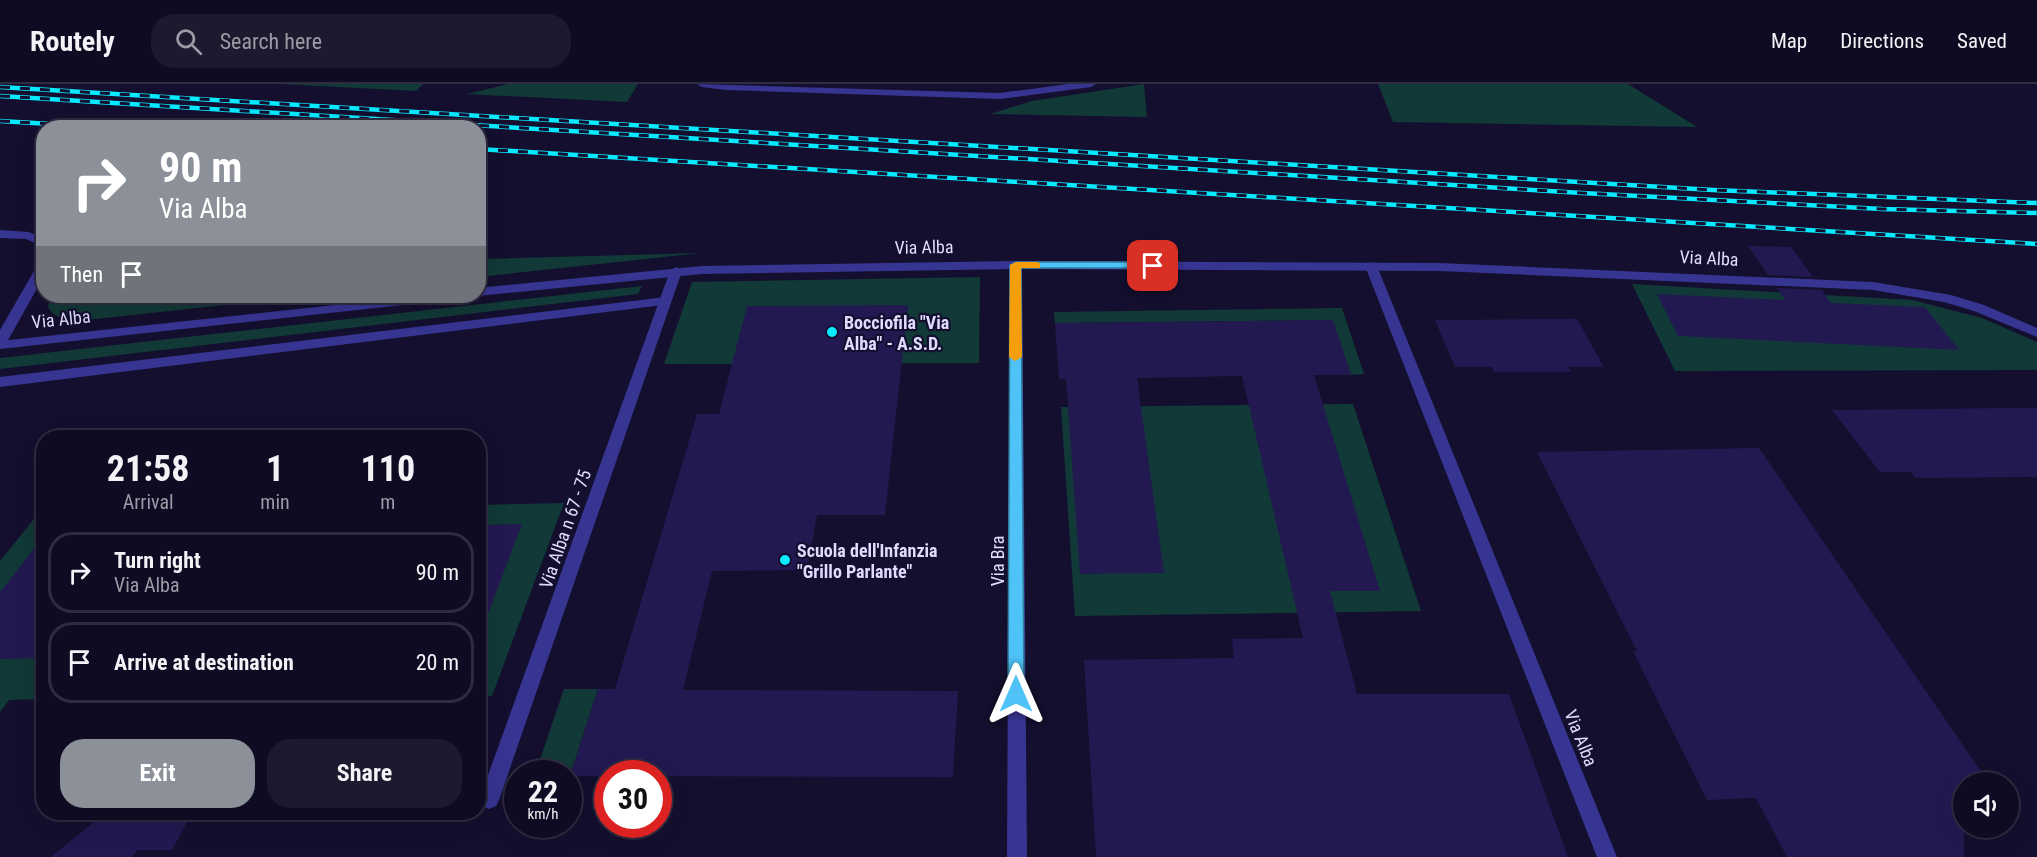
<!DOCTYPE html>
<html lang="en">
<head>
<meta charset="utf-8">
<style>
	body { margin:0; font-family:"Roboto Condensed",sans-serif; background:#1d192f; color:#f1f3f6; height:100vh; display:flex; flex-direction:column; font-size:22px; white-space:nowrap }
	* { box-sizing:border-box; margin:0 }
	p { font-size:20px; color:#9b9ba5 }
	.icon { flex:none; width:33px; height:33px; fill:none; stroke:currentColor; stroke-width:2; stroke-linecap:round; stroke-linejoin:round }
	.map { position:relative; flex:1; overflow:hidden }
	.drawer { position:absolute; left:36px; top:346px; width:450px; height:390px; display:flex; flex-direction:column; background:#0f0b22; border-radius:24px; box-shadow:0 6px 24px #0002,0 0 0 2px #2f2b40 }
	.drawer>* { flex:none }
	.guide { position:absolute; left:36px; top:36px; width:450px; height:183px; border-radius:24px; box-shadow:0 6px 24px #0002,0 0 0 2px #2f2b40; background:#8c9099; color:#fff; overflow:hidden }
	.fabs { position:absolute; left:1953px; top:688px; display:grid; gap:12px }
	.fabs a { display:grid; place-items:center; width:66px; height:66px; border-radius:50%; background:#0f0b22; box-shadow:0 6px 24px #0002,0 0 0 2px #2f2b40; font-size:30px }
	.speed { position:absolute; left:504px; top:676px; display:flex; gap:12px; font-size:30px; font-weight:700; text-align:center }
	.speed>* { display:grid; place-content:center; width:78px; height:78px; border-radius:50%; background:#0f0b22; box-shadow:0 6px 24px #0002,0 0 0 2px #2f2b40; line-height:1 }
	.speed small { font-size:15px; font-weight:400 }
	.speed .limit { border:9px solid #d22; background:#fff; color:#111 }
	.pin { position:absolute; display:grid; place-items:center; width:51px; height:51px; color:#fff; margin:-26px; border-radius:12px; box-shadow:0 3px 9px #0006 }
	.me { position:absolute; width:66px; margin:-33px; rotate:0deg; stroke-linejoin:round; filter:drop-shadow(0 0 4px #0008) }
	.turn { display:flex; align-items:center; gap:21px; height:126px; padding:0 24px; font-size:27px }
	.turn .icon { width:78px; height:78px; stroke-width:2.5 }
	.turn b { display:block; font-size:42px; line-height:51px }
	.then { display:flex; align-items:center; height:57px; padding:0 24px; background:#0003; gap:12px; font-size:22px }
	.eta { display:flex; justify-content:space-evenly; align-items:center; height:102px; text-align:center }
	.eta b { font-size:36px; font-weight:700; line-height:42px }
	.cta { display:flex; gap:12px; margin-top:auto; padding:12px 24px }
	.cta a { flex:1; height:69px; border-radius:24px; background:#8c9099; color:#fff; font-size:24px; font-weight:700; line-height:69px; text-align:center }
	.cta a+a { background:#1d192f; color:#f1f3f6 }
	ul { padding:0; list-style:none }
	li { display:flex; align-items:center; gap:18px; height:81px; margin:0 12px 9px; padding:0 12px; border:3px solid #2f2b40; border-radius:24px }
	li div { flex:1 }
	li b { display:block; font-size:22px }
	li em { font-style:normal }
	header { display:flex; align-items:center; gap:36px; box-sizing:border-box; height:84px; padding:0 30px; background:#0f0b22; border-bottom:2px solid #2f2b40 }
	header strong { font-size:28px }
	nav { display:flex; gap:33px; margin-inline-start:auto; font-size:21px }
	.search { width:420px; height:54px; background:#1d192f; display:flex; align-items:center; gap:15px; box-sizing:border-box; padding:0 21px; border-radius:24px; color:#9b9ba5; font-size:22px }
	.map>svg:first-child { display:block }
	.green { fill:#113937 }
	.building { fill:#231951 }
	.lines { fill:none; stroke-linecap:round; stroke-linejoin:round }
	.service { fill:#373592; fill-rule:evenodd }
	.minor { fill:#373592; fill-rule:evenodd }
	.tertiary { fill:#373592; fill-rule:evenodd }
	.rail-casing { stroke:#08eaff; stroke-width:4.5 }
	.rail { stroke:#140f2e; stroke-width:3; stroke-dasharray:10; stroke-linecap:butt }
	.route { fill:#4fc3f7; stroke:#337fa1; stroke-width:1.5 }
	.slow { fill:#f59e0b }
	.poi-dot { fill:#08eaff; stroke:#140f2e; stroke-width:2 }
	.labels { text-anchor:middle; dominant-baseline:central; stroke-width:4.5; stroke-linejoin:round; paint-order:stroke }
	.street-label { font-size:18px; fill:#dfdcff; stroke:#140f2e }
	.poi-label { font-size:18px; font-weight:bold; fill:#dfdcff; stroke:#140f2e; text-anchor:start }
</style>
</head>
<body>
<header>
<strong>Routely</strong>
<div class="search"><svg class="icon" aria-label="search" viewBox="0 0 24 24"><circle cx="10" cy="10" r="6"/><path d="M15 15l6 6"/></svg>Search here</div>
<nav><a>Map</a><a>Directions</a><a>Saved</a></nav>
</header>
<div class="map">
<svg width="2037" height="773" viewBox="0 0 2037 773">
	<rect width="100%" height="100%" fill="#140f2e"/>
	<path class="green" d="M280,0h143l-7,7z
		M508,0h130l-11,18 -160,-8z
		M1144,0l3,33 -157,-3 42,-13z
		M1378,0h250l69,43 -304,-5z
		M701,169l-222,24v-18z
		M980,193l-1,86 -315,1 28,-82z
		M1632,200l280,16 70,18 55,24v28l-362,1z
		M642,202l-4,8 -638,75v-11z
		M50,212h260l-234,25 -13,-2 -10,-5 -5,-7z
		M1342,224l22,66 -13,1 -19,-55 -277,3 -1,-11z
		M1353,320l68,207 -346,5 -14,-209z
		M564,419l-72,193h-13l-1,-191z
		M43,429v186l-34,1 -9,12v-151l38,-47z
		M564,605h34l-28,87 -35,-2z"/>
	<path class="building" d="M1748,162l43,1 22,30 -45,-2z
		M1777,204l45,2 9,13 94,4 34,43 -281,-14 -21,-42 128,6z
		M908,221l-23,210h-68l-10,55 -95,1 -29,119 275,1 -5,86 -383,-1 28,-87h17l82,-275h22l28,-108z
		M1577,235l27,48h-36l3,5h-77l-2,-5h-37l-20,-47z
		M1333,236l18,55h-37l66,216h-50l27,103h152l59,163h-472l-12,-197 150,-2 -2,-19 71,-1 -61,-262 -105,2 27,195 -84,1 -14,-195h-7l-4,-56z
		M2014,324h23v69l-122,1 -4,-6h-31l-48,-62z
		M1759,364l230,335h-25v74h-177l-31,-59 -49,2 -74,-149h4l-100,-199z
		M522,440l-40,106 -4,-1v-104z
		M44,452v122l-44,1v-67z
		M105,729h87l-20,37h-34l-7,7h-80z"/>
	<g class="lines">
		<path class="service" d="M0,146l29,2 15,7v8l-18,-8 -26,-1z
			M44,176v16l-37,66 -7,4v-16l38,-66z
			M666,213l5,1v6l-671,83v-10z"/>
		<path class="minor" d="M697,0l303,9 68,-9h28l-5,3 -91,12 -274,-9 -24,-3z
			M1016,177l6,4 5,592h-20l3,-592z
			M1371,178l6,4 240,591h-20l-232,-591z
			M676,183l6,4 -183,529 -3,6 -7,3 -7,-3 -3,-6 191,-529z"/>
		<path class="tertiary" d="M1016,177l424,2 433,19 78,13 33,10 53,23v9l-63,-26 -30,-9 -71,-12 -433,-19 -424,-2 -314,5 -224,22h-1l1,-8 224,-22z
			M418,212h37l-6,4 -449,49v-8z"/>
		<g class="rail-casing">
			<path id="rail" d="M0,3l1713,103 324,13
				M0,12l1582,97 300,16 155,4
				M0,37l118,7
				M478,65l1559,95"/>
		</g>
		<use href="#rail" class="rail"/>
	</g>
	<path class="route" d="M1153,178l6,4 -2,2h-136l3,426 -2,5h-12l-2,-5 2,-429 6,-3z"/>
	<path class="slow" d="M1036,178l4,1v5h-19l1,89 -7,4 -6,-4 1,-92 6,-3z"/>
	<g class="poi-dot">
		<circle cx="832" cy="248" r="6"/>
		<circle cx="785" cy="476" r="6"/>
	</g>
	<g class="labels">
		<g class="street-label">
			<text transform="translate(924 163) rotate(-1)">Via Alba</text>
			<text transform="translate(1709 174) rotate(3)">Via Alba</text>
			<text transform="translate(61 235) rotate(-6)">Via Alba</text>
			<text transform="translate(565 445) rotate(-71)">Via Alba n 67 - 75</text>
			<text transform="translate(997 477) rotate(-90)">Via Bra</text>
			<text transform="translate(1581 654) rotate(68)">Via Alba</text>
		</g>
		<g class="poi-label">
			<text x="844" y="238">Bocciofila "Via<tspan x="844" dy="21">Alba" - A.S.D.</tspan></text>
			<text x="797" y="466">Scuola dell'Infanzia<tspan x="797" dy="21">"Grillo Parlante"</tspan></text>
		</g>
	</g>
</svg>
<div class="fabs">
<a><svg class="icon" aria-label="sound" viewBox="0 0 24 24"><path d="M4 9h4l5-4v14l-5-4H4zM17 9q2 3 0 6"/></svg></a>
</div>
<div class="speed"><div>22<small>km/h</small></div><div class="limit">30</div></div>
<div class="pin" style="left:1153px;top:182px;background:#d93025"><svg class="icon" aria-label="arrive" viewBox="0 0 24 24"><path d="M6 21V4h12l-3 4 3 4H6"/></svg></div>
<svg class="me" style="left:1016px;top:610px" viewBox="-20 -20 40 40"><path d="M0-17L14 15 0 8-14 15z" fill="#4fc3f7" stroke="#fff" stroke-width="4"/></svg>
<div class="guide">
<div class="turn"><svg class="icon" aria-label="right" viewBox="0 0 24 24"><path d="M7 20v-9h11M14 6l5 5-5 5"/></svg><div><b>90 m</b>Via Alba</div></div>
<div class="then">Then<svg class="icon" aria-label="arrive" viewBox="0 0 24 24"><path d="M6 21V4h12l-3 4 3 4H6"/></svg></div>
</div>
<section class="drawer">
<div class="eta">
<div><b>21:58</b><p>Arrival</p></div>
<div><b>1</b><p>min</p></div>
<div><b>110</b><p>m</p></div>
</div>
<ul>
<li><svg class="icon" aria-label="right" viewBox="0 0 24 24"><path d="M7 20v-9h11M14 6l5 5-5 5"/></svg><div><b>Turn right</b><p>Via Alba</p></div><em>90 m</em></li>
<li><svg class="icon" aria-label="arrive" viewBox="0 0 24 24"><path d="M6 21V4h12l-3 4 3 4H6"/></svg><div><b>Arrive at destination</b></div><em>20 m</em></li>
</ul>
<div class="cta"><a>Exit</a><a>Share</a></div>
</section>
</div>
</body>
</html>
